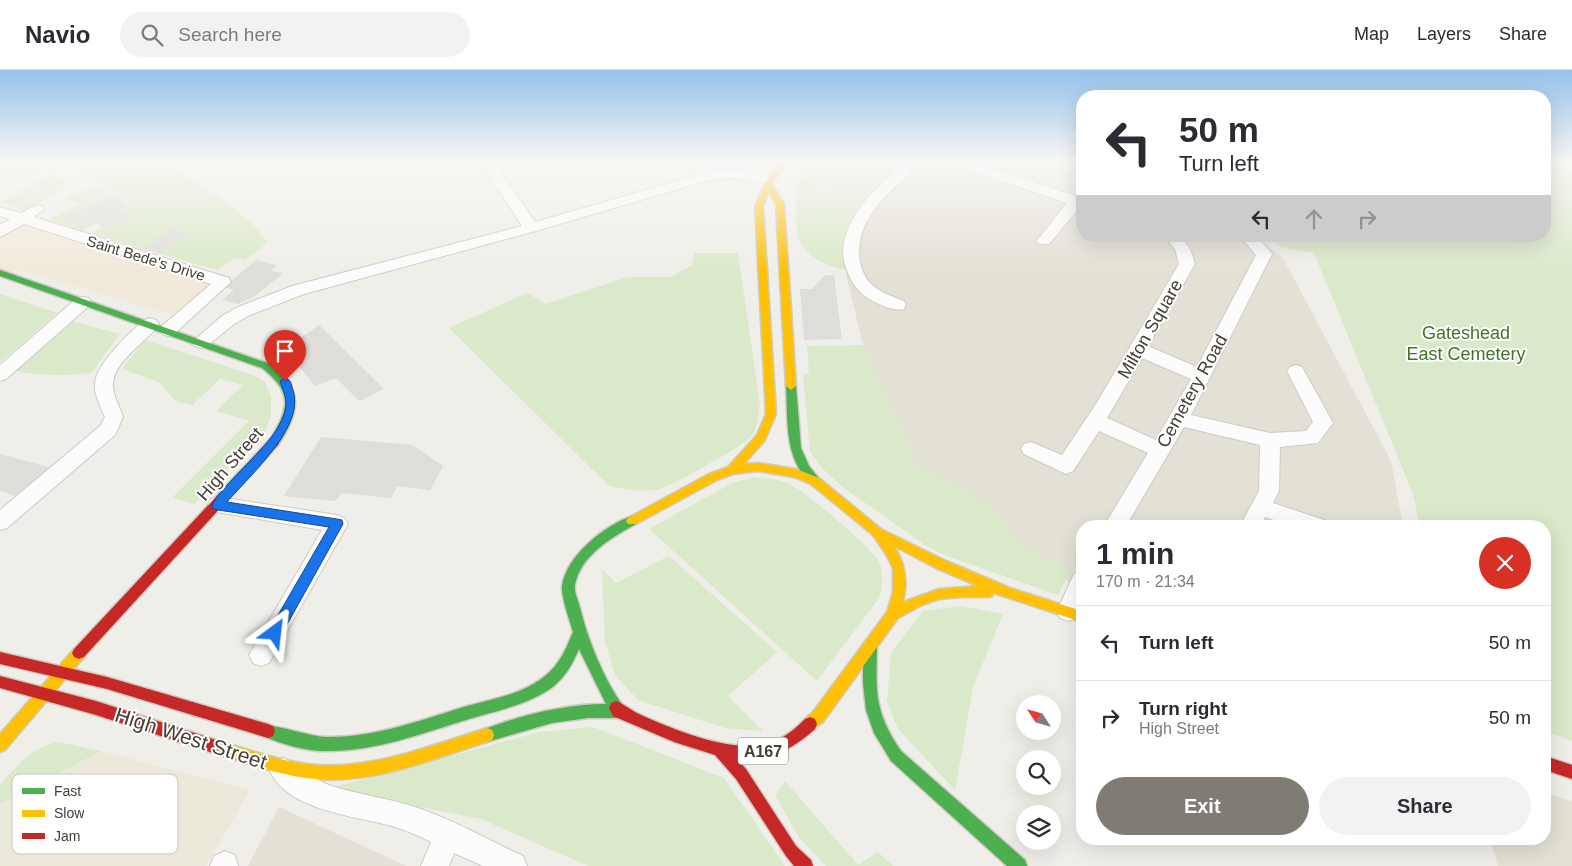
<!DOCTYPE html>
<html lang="en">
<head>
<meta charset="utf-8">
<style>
	body { margin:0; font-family:Arial,sans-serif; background:#f2f2f3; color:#2b2b33; height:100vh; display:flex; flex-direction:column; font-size:19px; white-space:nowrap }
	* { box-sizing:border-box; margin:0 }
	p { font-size:16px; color:#7c7c81 }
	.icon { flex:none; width:28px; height:28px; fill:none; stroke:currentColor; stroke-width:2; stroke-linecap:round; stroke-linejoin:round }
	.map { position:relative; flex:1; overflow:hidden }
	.side { position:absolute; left:1076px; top:450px; width:475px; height:325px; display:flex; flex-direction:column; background:#fff; border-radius:20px; box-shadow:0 5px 20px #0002 }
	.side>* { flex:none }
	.top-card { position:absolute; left:1076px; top:20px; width:475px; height:152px; border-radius:20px; box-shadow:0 5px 20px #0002; background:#fff; color:#2b2b33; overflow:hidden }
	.needle { width:32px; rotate:306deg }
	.tools { position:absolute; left:1016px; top:625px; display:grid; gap:10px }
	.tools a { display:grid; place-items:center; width:45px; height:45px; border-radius:50%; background:#fff; box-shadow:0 5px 20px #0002; font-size:25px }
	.pin { position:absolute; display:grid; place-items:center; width:42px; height:42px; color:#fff; margin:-51px -21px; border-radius:50% 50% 50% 0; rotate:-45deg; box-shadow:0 0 5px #0007 }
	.pin .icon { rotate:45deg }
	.me { position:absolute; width:55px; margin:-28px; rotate:30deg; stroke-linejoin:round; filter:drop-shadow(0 0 4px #0008) }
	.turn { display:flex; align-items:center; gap:18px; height:105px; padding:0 20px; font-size:22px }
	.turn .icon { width:65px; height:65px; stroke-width:2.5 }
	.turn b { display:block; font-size:35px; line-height:42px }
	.lanes { display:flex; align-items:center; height:48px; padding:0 20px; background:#0003; justify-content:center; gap:25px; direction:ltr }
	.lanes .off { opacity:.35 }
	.round { display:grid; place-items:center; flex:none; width:52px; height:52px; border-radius:26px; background:#f2f2f3 }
	.headline { display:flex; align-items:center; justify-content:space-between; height:85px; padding:0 20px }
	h1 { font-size:30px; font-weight:700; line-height:38px }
	.button { display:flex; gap:10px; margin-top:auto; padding:10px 20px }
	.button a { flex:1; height:58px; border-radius:30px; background:#807c74; color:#fff; font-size:20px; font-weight:700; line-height:58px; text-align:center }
	.button a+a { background:#f2f2f3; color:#2b2b33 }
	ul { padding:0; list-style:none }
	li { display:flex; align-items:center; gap:15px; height:75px; padding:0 20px; border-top:1px solid #e1e1e2 }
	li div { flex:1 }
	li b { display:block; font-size:19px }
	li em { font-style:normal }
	header { display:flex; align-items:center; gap:30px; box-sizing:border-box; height:70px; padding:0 25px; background:#fff; border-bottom:1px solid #e1e1e2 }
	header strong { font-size:24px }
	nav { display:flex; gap:28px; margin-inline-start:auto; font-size:18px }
	.search { width:350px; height:45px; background:#f2f2f3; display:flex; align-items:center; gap:12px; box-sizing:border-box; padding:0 18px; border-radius:28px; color:#7c7c81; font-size:19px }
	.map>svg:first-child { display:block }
	.residential { fill:#e3e0d5 }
	.commercial { fill:#f1eadb }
	.education { fill:#ede9da }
	.green { fill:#dae9c9 }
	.parking { fill:#deddd8 }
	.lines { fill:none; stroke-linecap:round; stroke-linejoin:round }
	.street-casing { stroke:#cdcbc6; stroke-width:2 }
	.fast-casing { stroke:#cecbc0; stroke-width:3 }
	.slow-casing { stroke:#cecbc0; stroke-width:3 }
	.jam-casing { stroke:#cecbc0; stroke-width:3 }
	.street { fill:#fdfcfc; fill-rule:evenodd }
	.fast { fill:#4caf50; fill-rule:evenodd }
	.slow { fill:#ffc107; fill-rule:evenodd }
	.jam { fill:#c62828; fill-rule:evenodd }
	.route { fill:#1a73e8; stroke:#114b97 }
	.labels { text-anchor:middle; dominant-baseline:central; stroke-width:4; stroke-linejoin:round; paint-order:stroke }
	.far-street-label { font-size:15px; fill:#443f35; stroke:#fff }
	.shield { fill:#fff; stroke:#7c7972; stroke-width:1 }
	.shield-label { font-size:16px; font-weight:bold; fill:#443f35 }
	.street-label { font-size:18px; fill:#443f35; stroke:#fff }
	.park-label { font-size:18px; fill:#42732b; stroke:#fff }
	.near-street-label { font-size:21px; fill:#443f35; stroke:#fff }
	.key { fill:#fff; stroke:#c7c5c2; stroke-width:1 }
	.key-label { font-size:14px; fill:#443f35 }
</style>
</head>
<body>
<header>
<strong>Navio</strong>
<div class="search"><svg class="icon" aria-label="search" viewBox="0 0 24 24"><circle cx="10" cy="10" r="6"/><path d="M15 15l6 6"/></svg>Search here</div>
<nav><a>Map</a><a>Layers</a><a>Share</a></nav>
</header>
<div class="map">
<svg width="1572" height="796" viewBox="0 0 1572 796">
	<rect width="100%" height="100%" fill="#efeee8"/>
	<path class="residential" d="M848,92h27l29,11 13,-11h160l5,1v73h174l27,22 108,203 12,65h-321v66l-165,-128 -54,-119 -17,-71 13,-2 -6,-15 16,-54 -48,-19z
		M1545,723l27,8v65h-74l-8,-27h55z
		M279,737l127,59h-158z"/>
	<path class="commercial" d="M0,150l90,27 125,36 -40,33 -159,-47 -16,10z"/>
	<path class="education" d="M101,681l149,39 -44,76h-206v-62z"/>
	<path class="green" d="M17,92h46l-49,19 -14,-8v-7z
		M67,92h102l63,44 23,21 12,16 -22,17 -10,-2 -18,12 -58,-16 29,-20 -15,-4 -29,19 -52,-16 11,-6 5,1 25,-14 -13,-7 8,-4z
		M811,92h37l-27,22 48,19 -23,54 1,13c-18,-3 -40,-12 -48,-30 -4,-7 -2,-20 -3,-28 -1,-22 0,-32 15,-50z
		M1545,92h27v579l-27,-10v-205h-125l-7,-32 -99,-241 -32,-5 -12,-12h275z
		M53,103l18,12 -47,26 -24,-9z
		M92,119h8l9,6 -42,21 18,7h10l-13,8 -32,-12 32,-16 -20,-5 9,-5z
		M695,183h43l22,152c-2,11 -2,24 -10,33 -9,9 -75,46 -88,50 -18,5 -35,2 -53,-2l-160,-158 78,-35 19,11 82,-27h43l21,-12z
		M0,224l57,19 -57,49z
		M72,251l48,13 -29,39c-27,3 -49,3 -75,-2z
		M145,270l108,35 12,7 6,14v19l-6,18 -70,71 -23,-6 77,-77 -33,-10 27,-26 -23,-6 -28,26 -17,-4 -16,-19 -37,-13z
		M863,275l54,119 77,42 25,36 51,29 -12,24 -108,-38 -22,-10 -84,-59 -22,-20 -12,-16 -7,-78 6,-1 -2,-27z
		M754,407c13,1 27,2 38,8 13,7 84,66 87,77 4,11 3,24 1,35l-63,84 -168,-152 83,-46z
		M669,486l108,96 -49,44 35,35 -38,-3 -87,-28 -23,-25 -10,-34 -3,-72 14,14z
		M961,536l42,8 -30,73 -18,103 -57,-61 -11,-27 4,-49 32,-42z
		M593,657l131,51 61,88h-197l-107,-47 -154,-30 213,-57z
		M58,672l43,9 -101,53v-19c17,-19 32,-38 58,-43z
		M785,711l73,84 20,-13 15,14h-67l-27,-29 -24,-42z"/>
	<path class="parking" d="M112,124l16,10 -7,4 12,6 -25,14 -13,-5h-10l-19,-7z
		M173,159l15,5 -29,20 -15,-5z
		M256,190l21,5 -6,6 12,2 -28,23 -17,8 -16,-4 12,-10 -10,-3z
		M825,205h9l8,64 -38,1 -4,-51h12z
		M319,255l65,64 -25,12 -23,-23 -21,8 -30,-37z
		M321,367l92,8 30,21 -13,24 -33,-4 -6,12 -49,-5 -7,8 -51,-5z
		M0,384l52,14 -32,29 -20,-6z"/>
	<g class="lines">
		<g class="street-casing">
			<path id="street" d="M493,92h14l-6,10 34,50 173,-50 25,-2 37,5 5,1 2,3 -2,3 -5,1 -37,-5 -24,2 -173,51 -232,63 -54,21 -16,9 -27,22 -6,2 -6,-2 -3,-4 30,-26 16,-9 54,-21 230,-60 -35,-54z
				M907,92h64l111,36v9h-2l-31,37h-10l-3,-3 3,-3 28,-35 -107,-36 -40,-2c-29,25 -67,54 -60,97 2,10 7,20 16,26 8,6 18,9 28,13l2,4 -2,4c-12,3 -29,-6 -39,-13 -7,-5 -13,-13 -16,-21 -23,-45 27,-88 58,-113z
				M1049,92h20l13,4v8l-31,-9z
				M37,135l5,1 2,3 -10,8 195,61 2,4 -57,52 -6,2 -6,-2 -3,-4 3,-4 49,-42 -187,-60 -24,13v-12l10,-6 -10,-3v-9l21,6z
				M1164,166h17l9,13 5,15 -47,82 49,21 59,-112 -16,-19h17l15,18 -81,161 79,18 36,-2 7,-9 -26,-51 3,-4 6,-2 6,2 31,56 -15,20 -38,4 -1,44 -6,12 51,17 3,6h-35l-27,-9 -4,9h-21l19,-35 1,-46 -76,-18 -58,99h-22l44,-73 -49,-22 -26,40 -7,3 -42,-20 -3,-5 3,-5 7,-2 31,13 34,-51 83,-140 -4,-15zM1142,288l49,21 -35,61 -49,-22z
				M83,227l6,1 2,4 -2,4 -83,73 -6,2v-16l77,-67z
				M150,248l6,2 3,4c-12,18 -44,36 -46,59 -1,11 7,24 10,34l-8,18 -108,93 -7,2v-20l100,-84 5,-9c-4,-10 -11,-22 -10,-33 1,-21 34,-50 49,-64z
				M218,427l119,18 7,3 4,6 -79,139 -8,3 -8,-3 -4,-8 73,-125 -111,-19 -3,-6 3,-6z
				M1082,502v32l-6,14 -8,3 -8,-3 -3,-7 17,-37z
				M283,688c17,7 29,21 46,27 29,10 60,13 89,23 36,12 70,32 105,48l4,10h-44l-29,-13 -5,13h-28l10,-24c-13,-7 -28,-13 -43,-17 -35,-9 -102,-16 -118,-54l4,-9z
				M225,781l10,4 3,11h-28l4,-10z"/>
		</g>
		<g class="fast-casing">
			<path id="fast" d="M0,200l270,94c34,26 30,48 8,81h-8l-1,-3c18,-32 27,-47 -7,-74l-262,-92z
				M791,312l5,4 5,62 8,18 12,15 -2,3c-7,2 -9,0 -13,-5 -22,-27 -18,-60 -20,-93z
				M632,446l4,2 2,3 -2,3c-24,13 -56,32 -61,61 -1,6 2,13 4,19 9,36 23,72 44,102l2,5 -2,5 -5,2h-30l-36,5 -65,19 -5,-2 -2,-5 2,-5c39,-15 83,-26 124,-26l-27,-55c-6,14 -13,27 -25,37 -25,19 -59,25 -88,34 -46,14 -92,32 -141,31 -21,0 -43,-7 -62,-15l-2,-5 2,-5c9,-3 48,11 63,11 49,1 95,-17 141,-31 26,-7 56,-12 78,-30 15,-12 21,-27 28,-44 -3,-11 -12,-35 -11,-46 4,-30 43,-61 70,-70z
				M870,571l5,2 2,4c-1,46 -3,64 24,104l124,109 2,6h-20l-116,-105 -17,-28 -8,-23 -3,-27v-36l2,-4z"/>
		</g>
		<g class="slow-casing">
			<path id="slow" d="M782,92h8l-11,11 -7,12 12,19 12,182 -5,4 -5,-4 -10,-182 -7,-12 -6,14 13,208 -11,26 -21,24 14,-1 38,6 23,9 62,51 63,31 66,28 72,23v11l-88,-29 -2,3 -4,1h-27l-22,2 -17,6 -24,13 -75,104 -13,9 -5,-2 -2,-5 2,-5 8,-7 74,-100 6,-20v-24l-6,-12 -14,-21 -62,-51 -17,-7 -36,-6 -25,3 -16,6 -81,44h-8l-2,-3 2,-3 81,-44 19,-7 29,-32 9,-21 -11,-208 14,-30zM894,476l42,22 42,18 -39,3 -36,13c5,-20 3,-38 -9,-56z
				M79,577l5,2 2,4 -2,4 -79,93 -5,2v-18l74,-85z
				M487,658l5,2 2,5 -2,5 -5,2c-55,17 -112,42 -171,37 -35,-3 -69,-16 -103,-26l-5,-2 -2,-5 2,-5 5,-2c34,10 68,23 103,26 59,4 116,-20 171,-37z"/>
		</g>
		<g class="jam-casing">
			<path id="jam" d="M274,368l5,4 -1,3 -194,212 -5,2 -5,-2 -2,-4 2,-4 196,-210z
				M0,582l107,25 161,47 5,2 2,5 -2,5 -5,2 -161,-49 -107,-25z
				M0,606l96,25 117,38 5,2 2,5 -2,5 -5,2 -117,-38 -96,-27z
				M616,631c8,3 15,9 23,13 36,16 100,44 138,26 11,-5 20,-13 28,-21l5,-2 5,2 2,5 -2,5c-23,21 -46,32 -78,30l9,10 50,77 15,14 2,6h-19l-8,-10 -50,-77 -21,-24 -41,-13 -61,-26 -4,-8 2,-5z
				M1545,686l27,9v14l-27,-9z"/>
		</g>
		<use href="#street" class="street"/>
		<use href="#fast" class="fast"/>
		<use href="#slow" class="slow"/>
		<use href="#jam" class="jam"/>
	</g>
	<linearGradient id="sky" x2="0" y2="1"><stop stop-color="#95c1ea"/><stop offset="0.45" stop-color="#f8f7f5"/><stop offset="1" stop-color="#f8f7f5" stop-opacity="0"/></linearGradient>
	<rect width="1572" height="203" fill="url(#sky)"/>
	<path class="route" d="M285,308c6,1 6,6 8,12 12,37 -43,85 -66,112l110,17 5,1 1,4 -63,113 -5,2 -5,-2 -1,-4 1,-4 59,-102 -111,-17 -5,-1 -1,-4c16,-30 77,-69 74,-105 -1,-6 -4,-13 -6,-19z"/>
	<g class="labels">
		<g class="far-street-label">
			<text transform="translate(146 188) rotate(17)">Saint Bede's Drive</text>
		</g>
		<rect class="shield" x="738" y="667.5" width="50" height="27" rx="4"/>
		<g class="shield-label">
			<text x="763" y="681">A167</text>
		</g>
		<g class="street-label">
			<text transform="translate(1150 259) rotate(-60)">Milton Square</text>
			<text transform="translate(1192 321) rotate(-61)">Cemetery Road</text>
			<text transform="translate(230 394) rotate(-49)">High Street</text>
		</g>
		<g class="park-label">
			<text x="1466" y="263">Gateshead<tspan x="1466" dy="21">East Cemetery</tspan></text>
		</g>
		<g class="near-street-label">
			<text transform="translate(191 668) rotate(18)">High West Street</text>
		</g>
	</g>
	<rect x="12" y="704" width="166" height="80" rx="8" class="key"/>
	<rect x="22" y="718" width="23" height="6" fill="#4caf50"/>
	<rect x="22" y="740" width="23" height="7" fill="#ffc107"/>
	<rect x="22" y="763" width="23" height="6" fill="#c62828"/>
	<g class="key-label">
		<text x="54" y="726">Fast</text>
		<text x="54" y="748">Slow</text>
		<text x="54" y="771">Jam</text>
	</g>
</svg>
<div class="tools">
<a><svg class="needle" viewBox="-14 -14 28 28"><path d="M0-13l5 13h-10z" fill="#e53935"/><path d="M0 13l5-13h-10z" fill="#7c7c81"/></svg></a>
<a><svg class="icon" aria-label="search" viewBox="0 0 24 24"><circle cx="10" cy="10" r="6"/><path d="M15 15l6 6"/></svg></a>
<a><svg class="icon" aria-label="layers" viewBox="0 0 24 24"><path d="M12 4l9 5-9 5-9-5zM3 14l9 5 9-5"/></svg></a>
</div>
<div class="pin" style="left:285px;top:311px;background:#d93025"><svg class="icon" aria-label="arrive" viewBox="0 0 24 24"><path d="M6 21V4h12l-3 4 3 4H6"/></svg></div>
<svg class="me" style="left:275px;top:563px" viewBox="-20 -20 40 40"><path d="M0-17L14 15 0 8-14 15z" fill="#1a73e8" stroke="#fff" stroke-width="4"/></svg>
<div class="top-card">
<div class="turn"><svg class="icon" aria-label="left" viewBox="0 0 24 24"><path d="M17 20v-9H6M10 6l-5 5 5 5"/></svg><div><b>50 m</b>Turn left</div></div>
<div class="lanes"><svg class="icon" aria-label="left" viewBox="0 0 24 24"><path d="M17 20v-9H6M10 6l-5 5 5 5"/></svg><svg class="icon off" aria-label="ahead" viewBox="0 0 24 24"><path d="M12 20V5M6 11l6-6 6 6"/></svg><svg class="icon off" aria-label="right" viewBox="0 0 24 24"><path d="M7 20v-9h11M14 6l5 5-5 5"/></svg></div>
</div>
<section class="side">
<div class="headline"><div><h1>1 min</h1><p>170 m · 21:34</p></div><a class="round" style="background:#d93025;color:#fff"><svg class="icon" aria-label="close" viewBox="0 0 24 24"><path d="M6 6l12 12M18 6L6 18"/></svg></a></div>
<ul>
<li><svg class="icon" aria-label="left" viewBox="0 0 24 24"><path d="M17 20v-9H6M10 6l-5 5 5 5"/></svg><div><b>Turn left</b></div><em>50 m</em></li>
<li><svg class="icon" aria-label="right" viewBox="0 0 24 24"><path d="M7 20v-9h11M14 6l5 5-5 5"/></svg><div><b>Turn right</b><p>High Street</p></div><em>50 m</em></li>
</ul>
<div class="button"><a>Exit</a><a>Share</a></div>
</section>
</div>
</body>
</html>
